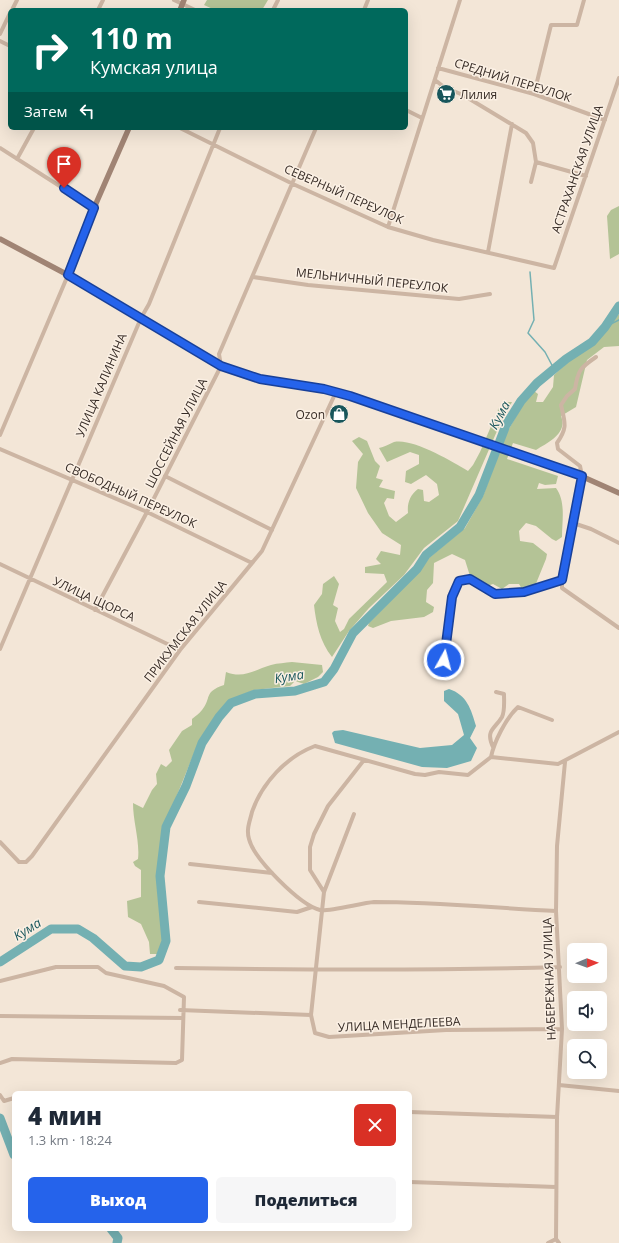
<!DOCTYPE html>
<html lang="ru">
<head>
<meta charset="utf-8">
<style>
	body { margin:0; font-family:"Open Sans",sans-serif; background:#f6f6f7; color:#1f2937; height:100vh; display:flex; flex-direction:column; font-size:15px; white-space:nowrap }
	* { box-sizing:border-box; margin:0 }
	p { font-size:13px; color:#747a83 }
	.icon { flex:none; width:22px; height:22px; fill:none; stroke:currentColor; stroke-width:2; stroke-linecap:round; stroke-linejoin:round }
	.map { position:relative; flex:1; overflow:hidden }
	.panel { position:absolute; left:12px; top:1091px; width:400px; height:140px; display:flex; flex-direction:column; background:#fff; border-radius:6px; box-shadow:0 4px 16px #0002 }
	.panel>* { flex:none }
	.guide { position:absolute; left:8px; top:8px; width:400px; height:122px; border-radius:6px; box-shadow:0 4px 16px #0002; background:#00695c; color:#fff; overflow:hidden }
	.needle { width:26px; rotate:89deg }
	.controls { position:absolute; left:567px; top:943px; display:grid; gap:8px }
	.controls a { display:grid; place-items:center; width:40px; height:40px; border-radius:6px; background:#fff; box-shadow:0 4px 16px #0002; font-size:20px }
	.pin { position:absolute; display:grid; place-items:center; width:34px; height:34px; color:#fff; margin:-41px -17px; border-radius:50% 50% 50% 0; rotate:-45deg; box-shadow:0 0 4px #0007 }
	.pin .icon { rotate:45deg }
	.me { position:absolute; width:44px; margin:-22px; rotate:7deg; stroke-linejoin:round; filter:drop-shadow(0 0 3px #0008) }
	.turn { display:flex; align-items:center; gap:14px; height:84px; padding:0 16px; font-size:18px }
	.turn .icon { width:52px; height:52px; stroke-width:2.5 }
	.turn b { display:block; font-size:28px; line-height:34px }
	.then { display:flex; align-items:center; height:38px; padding:0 16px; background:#0003; gap:8px; font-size:15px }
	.round { display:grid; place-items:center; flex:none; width:42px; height:42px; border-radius:6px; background:#f6f6f7 }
	.overview { display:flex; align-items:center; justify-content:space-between; height:68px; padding:0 16px }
	h1 { font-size:24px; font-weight:800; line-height:30px }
	.cta { display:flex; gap:8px; margin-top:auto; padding:8px 16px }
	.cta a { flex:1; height:46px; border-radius:6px; background:#2563eb; color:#fff; font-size:16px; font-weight:800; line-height:46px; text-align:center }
	.cta a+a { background:#f6f6f7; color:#1f2937 }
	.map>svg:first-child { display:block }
	.green { fill:#b4c396 }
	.water { fill:#74b0b2 }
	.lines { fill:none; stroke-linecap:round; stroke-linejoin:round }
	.stream { stroke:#74b0b2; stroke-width:1.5 }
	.river { stroke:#74b0b2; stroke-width:9 }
	.street { stroke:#ccb5a3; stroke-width:4 }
	.secondary { stroke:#a08474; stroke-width:5.5 }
	.route-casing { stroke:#184099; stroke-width:10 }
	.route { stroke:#2563eb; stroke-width:7 }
	.labels { text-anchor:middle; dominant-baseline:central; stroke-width:3; stroke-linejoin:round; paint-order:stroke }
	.street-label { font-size:12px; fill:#362b25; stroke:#fbf0e4 }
	.poi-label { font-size:12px; fill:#362b25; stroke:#fbf0e4; text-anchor:start }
	.water-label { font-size:13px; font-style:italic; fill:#18565b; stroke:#fbf0e4 }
</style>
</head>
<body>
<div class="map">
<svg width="619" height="1243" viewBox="0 0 619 1243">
	<rect width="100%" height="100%" fill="#f3e6d7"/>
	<path class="green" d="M207,0h61l-6,10h-47l-11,-5z
		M619,206v48l-9,5 -3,-43 4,-6z
		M619,314v32l-15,1 -17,13 -11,47 -15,9c7,17 -12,26 -25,34l-23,-7 -6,16 51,17 -2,8 -11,1 -6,-2 -2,6 19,-1c10,14 6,32 6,49l-6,4 -4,-2 -16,-13 -10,-3 -7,8 1,10 13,2 14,11 -1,5 -11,27 -13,3 -3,-5h-10l-7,5 -9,-5 -6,2 -17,-10 -5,-16 -13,-6 -18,9 -1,20 -6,7 -1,12 8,5 -1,5 -9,5 -33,4 -18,7 -5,-2 1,-3 49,-50 11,-15 36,-30 18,-32 23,-62 23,-40 5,-3 4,3 -2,8h7l10,-15 1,-12 13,-12 27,-20z
		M507,402h5l-15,29 -39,90 -34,27 -20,27 -35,33 -20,23 -17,26c-12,-15 -16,-34 -18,-52l8,-11 1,-10 11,-8 5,8 -6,21 5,3 -3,13 5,11 4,-3 5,-10 38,-37 -3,-8 -19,-1v-6l16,-3 -5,-5 5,-8 19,4 1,-10 -19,-12 -14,-20 -12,-25 2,-26 5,-8 -11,-13 7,-4 8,4 8,20 5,5 -4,12 7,2 -4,7 16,4 -1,8 -7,-1 -3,5 5,13 7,6 12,-9c-1,-10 2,-18 10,-24l5,1 1,11 5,1 10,-7 -2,-11 -11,-9 -15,9 -6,-2 1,-11 13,-7v-9l-9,-3 -23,10 -8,-14c5,-1 10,-4 15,-6 19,-4 57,19 74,29l5,-6 7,-13 12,-28 5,-7 1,-8z
		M292,662l30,3 1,7 -5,5 -14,7 -9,-3 -5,5 -36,4 -25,10 -14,16 -16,25 -35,86 -7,49 6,64 -6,14h-7l-1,-12 -8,-18 -13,-7 -1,-16 14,-4v-27l-6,-4 -2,-4 5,-3c2,-18 -5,-37 -5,-56l10,5 9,-18 5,-6 -1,-10 5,-10 5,3 6,-6 -3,-11 13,-19 10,-6v-6c3,-3 7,-5 10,-9 10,-12 1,-18 22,-25l2,-13c18,7 28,-2 45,-7 7,-2 14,-2 21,-3z"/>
	<path class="water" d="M449,689c18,6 22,20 27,37l-6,12 7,10 -6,13 -24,7 -25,-1 -87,-24 -3,-10 2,-2 9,-1 77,18 32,-3 12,-10 -6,-21 -14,-13v-10z"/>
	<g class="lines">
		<path class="stream" d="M530,272l4,48 -6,13 17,19 9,17
			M605,327l14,-7"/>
		<path class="river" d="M0,962l51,-33h27l15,9 32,28 16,1 18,-7 7,-19 -6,-65 6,-49 20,-41 16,-43 17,-26 12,-14 24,-9 40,-3 29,-9 10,-13 19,-36 64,-64 9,-14 34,-28 19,-32 27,-70 15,-24 16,-18 29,-24 26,-17 13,-15 14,-21
			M0,1118l14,37
			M111,1229l7,9 -1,5"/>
		<path class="street" d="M174,0l21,10
			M12,10l5,-10
			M98,10l5,-10
			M273,10l5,-10
			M364,10l4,-10
			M0,34l10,-21
			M0,41l10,5
			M438,68l96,26 71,26
			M435,80l9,7 19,8 63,38 7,10 3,19 50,14
			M534,94l17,-69h26l7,-25
			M406,110l16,8
			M180,128l113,56 95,43 45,13 121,28 65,-190
			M0,148l94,60
			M17,159l17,-31
			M531,182l5,-20
			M388,227l72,-227
			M488,252l24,-128
			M253,277l55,8 151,14 31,-5
			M0,435l68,-160
			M0,449l147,63 105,51
			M165,476l107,54
			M573,523l18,6 28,14
			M0,564l180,86
			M562,581l20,-105 -2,-10 -22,-17 -1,-6c11,-16 8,-20 4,-38l6,-9 8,-7c3,-19 5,-21 21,-32
			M95,610l52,-98 74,-146 -2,-12 97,-226
			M0,649l141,-331 8,-14 71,-176
			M444,660l8,-63 7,-16 11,-2 25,15 29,-2 38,-11v7l57,40
			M552,720l-34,-13c-12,11 -24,35 -27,50l-23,18 -29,-3 -14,3 -10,-1 -100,-28c-29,11 -53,37 -63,66 -2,9 -6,17 -3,27 5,20 51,66 71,71 7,2 42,-7 54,-8 61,0 121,6 182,9
			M493,747c-8,-17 2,-18 9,-30 3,-6 2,-16 2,-23l-8,-2
			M491,757l67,7 61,-32
			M0,842l19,20h7l6,-6 148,-206 82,-99 74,-159
			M190,864l82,9
			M324,892l-14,-22v-23l4,-13 14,-28 36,-46
			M199,902l98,10 15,-5
			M176,968c128,2 256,3 384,-1
			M0,981l56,-14h42l8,6 58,13 20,11 -2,63 -6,3 -164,-4 -12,4
			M180,1010l131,5 4,18 14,4 117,-7 116,-1
			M311,1015l13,-123 30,-78
			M0,1016l183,2
			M559,1085l60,6
			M0,1095l4,6 10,-3
			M410,1112l147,5
			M410,1182l146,5
			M548,1243l8,-4
			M559,1243l-3,-4 1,-122 5,-88 -6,-118 1,-65 8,-84"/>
		<path class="secondary" d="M180,10l4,-10
			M0,239l68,36 153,91 39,13 64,10 26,7 222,76 47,21
			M68,275l26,-67 35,-80"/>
	</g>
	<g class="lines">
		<g class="route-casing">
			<path id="route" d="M64,188l30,20 -26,67 153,91 39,13 64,10 26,7 232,80 -20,104 -38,12 -29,2 -25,-15 -11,2 -7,16 -8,63"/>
		</g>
		<use href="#route" class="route"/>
	</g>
	<defs>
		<g id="supermarket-disc" transform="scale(1)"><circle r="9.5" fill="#18565b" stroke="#fbf0e4"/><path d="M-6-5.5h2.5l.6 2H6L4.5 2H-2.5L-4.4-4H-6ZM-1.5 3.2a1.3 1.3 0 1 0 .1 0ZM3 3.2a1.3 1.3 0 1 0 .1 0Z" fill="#fff"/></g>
		<g id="shop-disc" transform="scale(1)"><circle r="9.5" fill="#18565b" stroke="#fbf0e4"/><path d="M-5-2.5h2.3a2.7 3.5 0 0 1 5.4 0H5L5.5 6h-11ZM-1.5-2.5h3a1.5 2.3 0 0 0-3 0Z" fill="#fff"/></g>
	</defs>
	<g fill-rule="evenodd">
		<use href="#supermarket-disc" x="446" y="94"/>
		<use href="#shop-disc" x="339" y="414"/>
	</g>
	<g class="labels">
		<g class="street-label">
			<text transform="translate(513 80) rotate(17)">СРЕДНИЙ ПЕРЕУЛОК</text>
			<text transform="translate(577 169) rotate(-71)">АСТРАХАНСКАЯ УЛИЦА</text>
			<text transform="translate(344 194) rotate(24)">СЕВЕРНЫЙ ПЕРЕУЛОК</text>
			<text transform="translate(372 280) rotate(6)">МЕЛЬНИЧНЫЙ ПЕРЕУЛОК</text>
			<text transform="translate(101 385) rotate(-67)">УЛИЦА КАЛИНИНА</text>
			<text transform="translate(176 433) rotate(-63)">ШОССЕЙНАЯ УЛИЦА</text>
			<text transform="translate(131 495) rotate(24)">СВОБОДНЫЙ ПЕРЕУЛОК</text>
			<text transform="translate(94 599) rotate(25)">УЛИЦА ЩОРСА</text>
			<text transform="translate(185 631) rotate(-52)">ПРИКУМСКАЯ УЛИЦА</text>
			<text transform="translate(549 979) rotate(-92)">НАБЕРЕЖНАЯ УЛИЦА</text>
			<text transform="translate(399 1024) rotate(-3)">УЛИЦА МЕНДЕЛЕЕВА</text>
		</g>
		<g class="poi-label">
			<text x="460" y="94">Лилия</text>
			<text x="325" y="414" text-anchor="end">Ozon</text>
		</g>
		<g class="water-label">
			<text transform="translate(499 415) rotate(-62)">Кума</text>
			<text transform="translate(289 676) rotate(-9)">Кума</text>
			<text transform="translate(27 929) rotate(-32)">Кума</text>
		</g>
	</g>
</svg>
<div class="controls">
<a><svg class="needle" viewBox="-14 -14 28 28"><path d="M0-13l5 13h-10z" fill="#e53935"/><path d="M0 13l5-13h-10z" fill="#747a83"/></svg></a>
<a><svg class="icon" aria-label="sound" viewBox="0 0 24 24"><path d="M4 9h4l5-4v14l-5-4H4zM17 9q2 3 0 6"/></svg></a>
<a><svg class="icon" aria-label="search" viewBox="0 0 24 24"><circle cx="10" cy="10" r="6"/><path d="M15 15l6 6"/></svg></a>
</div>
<div class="pin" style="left:64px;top:188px;background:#d93025"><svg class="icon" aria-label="arrive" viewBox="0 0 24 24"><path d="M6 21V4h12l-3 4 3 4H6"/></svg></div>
<svg class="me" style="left:444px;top:660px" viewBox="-20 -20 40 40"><circle r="17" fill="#2563eb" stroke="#fff" stroke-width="3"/><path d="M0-11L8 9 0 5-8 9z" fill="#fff"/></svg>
<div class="guide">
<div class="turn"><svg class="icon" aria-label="right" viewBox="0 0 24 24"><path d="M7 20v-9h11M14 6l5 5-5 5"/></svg><div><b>110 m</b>Кумская улица</div></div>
<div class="then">Затем<svg class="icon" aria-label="left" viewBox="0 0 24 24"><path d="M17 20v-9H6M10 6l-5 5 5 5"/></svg></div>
</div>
<section class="panel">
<div class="overview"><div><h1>4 мин</h1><p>1.3 km · 18:24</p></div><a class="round" style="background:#d93025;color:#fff"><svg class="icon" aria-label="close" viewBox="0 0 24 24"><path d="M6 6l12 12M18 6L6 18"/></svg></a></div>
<div class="cta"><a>Выход</a><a>Поделиться</a></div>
</section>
</div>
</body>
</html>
